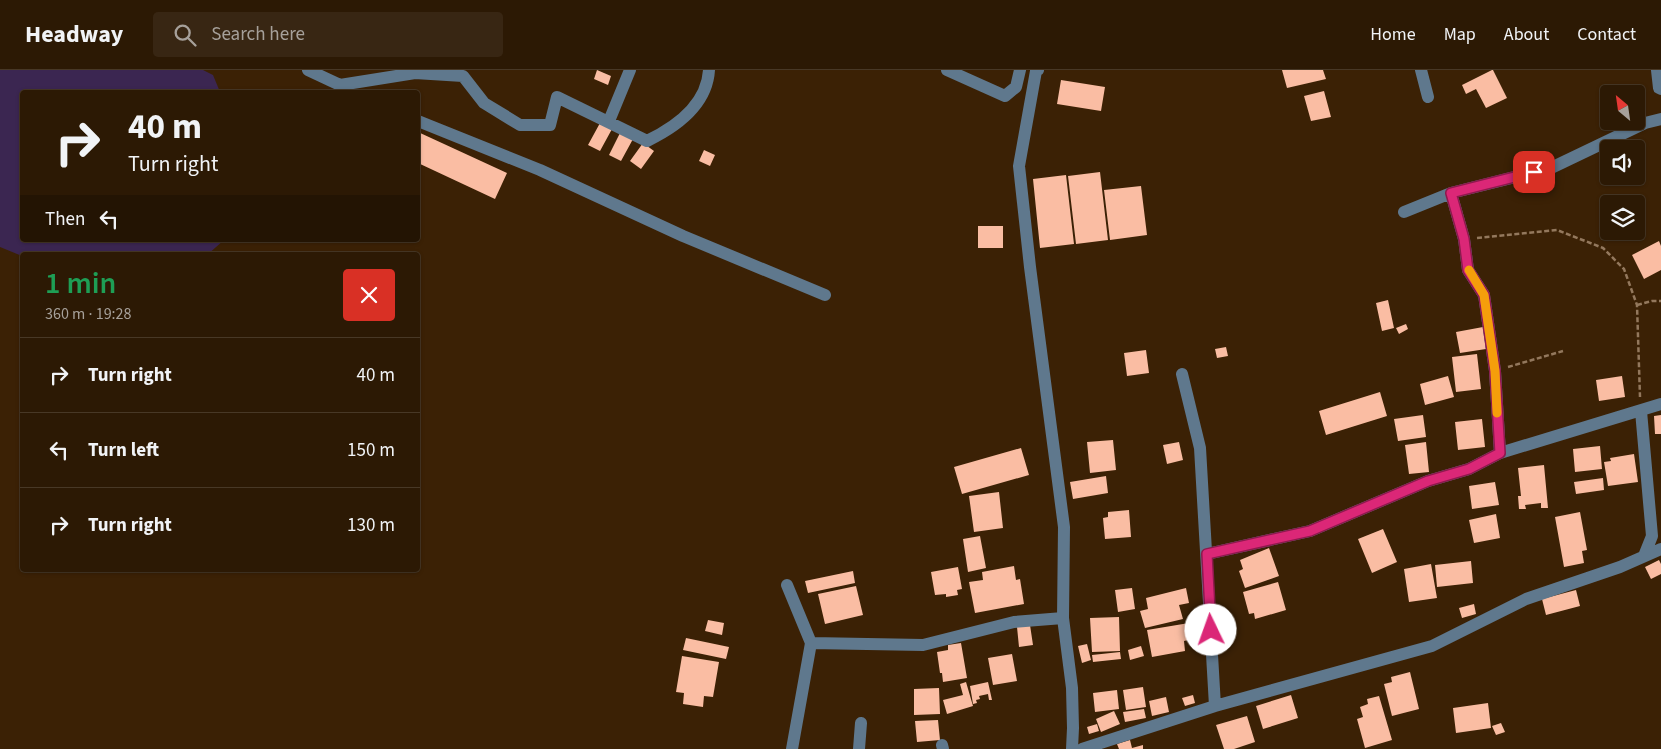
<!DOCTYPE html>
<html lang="en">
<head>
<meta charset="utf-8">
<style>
	body { margin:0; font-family:"Source Sans 3",sans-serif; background:#382613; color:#f1f3f6; height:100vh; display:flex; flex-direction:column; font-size:19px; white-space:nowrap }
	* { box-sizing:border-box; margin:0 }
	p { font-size:16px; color:#a6a09a }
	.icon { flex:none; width:28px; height:28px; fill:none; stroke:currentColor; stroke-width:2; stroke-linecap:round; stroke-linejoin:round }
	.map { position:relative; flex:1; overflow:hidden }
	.drawer { position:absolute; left:20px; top:182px; width:400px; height:320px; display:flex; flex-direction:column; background:#2c1904; border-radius:5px; box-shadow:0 1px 4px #0004,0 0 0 1px #483826 }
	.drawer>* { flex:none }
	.hud { position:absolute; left:20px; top:20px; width:400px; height:152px; border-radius:5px; box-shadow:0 1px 4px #0004,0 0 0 1px #483826; background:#2c1904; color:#f1f3f6; overflow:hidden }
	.needle { width:32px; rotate:331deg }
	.controls { position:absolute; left:1600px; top:15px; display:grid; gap:10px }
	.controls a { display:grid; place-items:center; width:45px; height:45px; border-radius:5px; background:#2c1904; box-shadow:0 1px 4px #0004,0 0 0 1px #483826; font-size:25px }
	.pin { position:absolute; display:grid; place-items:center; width:42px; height:42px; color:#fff; margin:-21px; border-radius:10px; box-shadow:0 2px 8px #0006 }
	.me { position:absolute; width:55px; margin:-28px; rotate:357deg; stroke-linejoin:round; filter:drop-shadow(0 0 4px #0008) }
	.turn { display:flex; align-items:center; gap:18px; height:105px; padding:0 25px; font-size:22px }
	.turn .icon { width:65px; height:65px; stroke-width:2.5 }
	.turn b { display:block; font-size:35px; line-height:42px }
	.then { display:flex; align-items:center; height:48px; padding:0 25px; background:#0003; gap:10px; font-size:19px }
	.round { display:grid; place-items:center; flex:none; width:52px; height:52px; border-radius:5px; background:#382613 }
	.overview { display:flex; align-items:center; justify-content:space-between; height:85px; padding:0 25px }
	h1 { font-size:30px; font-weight:600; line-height:38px; color:#1e9e55 }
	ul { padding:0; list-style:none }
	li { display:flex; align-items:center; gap:15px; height:75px; padding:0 25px; border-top:1px solid #483826 }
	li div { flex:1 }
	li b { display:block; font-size:19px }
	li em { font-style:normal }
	header { display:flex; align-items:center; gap:30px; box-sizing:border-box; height:70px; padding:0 25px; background:#2c1904; border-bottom:1px solid #483826 }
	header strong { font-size:24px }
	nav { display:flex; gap:28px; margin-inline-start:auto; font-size:18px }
	.search { width:350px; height:45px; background:#382613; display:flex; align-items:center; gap:12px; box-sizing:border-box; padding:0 18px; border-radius:5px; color:#a6a09a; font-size:19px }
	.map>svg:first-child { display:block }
	.garden { fill:#3b2651 }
	.building { fill:#fabda3 }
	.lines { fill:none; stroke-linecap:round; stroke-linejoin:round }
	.path { stroke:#93785d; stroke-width:2.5; stroke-dasharray:5 2.5; stroke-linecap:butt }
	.minor { stroke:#5f788d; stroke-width:12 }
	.route-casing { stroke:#8e194d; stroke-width:12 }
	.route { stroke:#db2777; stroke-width:9 }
	.slow { stroke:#f59e0b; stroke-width:9 }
</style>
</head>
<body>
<header>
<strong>Headway</strong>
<div class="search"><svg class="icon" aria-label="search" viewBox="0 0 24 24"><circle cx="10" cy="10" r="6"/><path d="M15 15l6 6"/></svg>Search here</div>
<nav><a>Home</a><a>Map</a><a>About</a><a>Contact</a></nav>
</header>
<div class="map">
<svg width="1661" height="679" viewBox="0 0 1661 679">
	<rect width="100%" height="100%" fill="#3b2105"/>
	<path class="garden" d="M0,0h203l10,5 7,17h-198v148h202l-17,15h-185v1l-22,-9z"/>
	<path class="building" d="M597,0l14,6 -3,9 -14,-6z
		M1282,0h41l3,9 -39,9z
		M1492,0h1l14,28 -21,10 -10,-19 -10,5 -4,-9z
		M1061,10l44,7 -4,24 -44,-7z
		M1324,21l7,26 -20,4 -7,-25z
		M600,53l12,6 -12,22 -12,-6z
		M418,62l89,41 -12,26 -77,-36z
		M620,63l13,6 -12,22 -12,-6z
		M643,73l11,8 -13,18 -11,-8z
		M704,80l11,5 -5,11 -11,-5z
		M1100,102l8,68 -32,4 -8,-68z
		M1066,105l8,69 -34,4 -7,-69z
		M1141,116l6,49 -37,5 -6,-50z
		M978,156h25v22h-25z
		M1659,171l2,5v24l-17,9 -12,-24z
		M1388,230l6,28 -12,3 -6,-28z
		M1406,254l2,5 -9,5 -3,-6z
		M1483,257l3,22 -26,4 -4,-21z
		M1226,277l2,9 -11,2 -2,-9z
		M1146,280l3,23 -22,3 -3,-23z
		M1477,284l4,35 -25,3 -4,-35z
		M1448,306l6,21 -29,8 -5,-21z
		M1622,306l3,21 -26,4 -3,-21z
		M1380,322l7,24 -61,19 -7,-24z
		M1423,345l3,22 -28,4 -4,-22z
		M1661,345v19h-6l-1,-18z
		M1482,349l3,28 -27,3 -3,-28z
		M1113,370l3,30 -26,3 -3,-31z
		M1179,372l4,18 -16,4 -4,-19z
		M1426,372l3,30 -20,2 -4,-29z
		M1600,376l2,23 -27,3 -2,-23z
		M1021,378l8,27 -67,19 -8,-27z
		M1634,384l4,28 -30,4 -4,-24 7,-1 -1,-3z
		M1544,395l4,43h-7v-5l-16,2 1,4h-7l-1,-13h3l-3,-28z
		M1106,406l2,17 -35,6 -3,-17z
		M1603,408l1,12 -28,4 -2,-12z
		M1495,412l4,23 -27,4 -3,-23z
		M999,422l4,36 -29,4 -5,-36z
		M1129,440l2,27 -26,2 -2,-21 5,-1v-5z
		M1580,442l7,38 -5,1 2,12 -20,4 -9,-50z
		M1496,444l4,24 -26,5 -5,-23z
		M1383,459l14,33 -25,11 -14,-34z
		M980,466l6,32 -18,4 -5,-33z
		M1269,478l10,28 -34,12 -6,-17 4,-2 -3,-9z
		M1659,490l2,4v10l-10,5 -6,-12z
		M1471,491l2,22 -36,4 -2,-22z
		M1431,494l6,34 -28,4 -5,-33z
		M1014,496l2,14 4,-1 4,25 -49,9 -6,-31 14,-2 -1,-8z
		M958,497l4,22 -5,1 1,5 -12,2v-3l-11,1 -4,-23z
		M853,501l2,12 -47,10 -3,-12z
		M1278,512l8,28 -31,9 -1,-6 -5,1 -6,-22z
		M856,516l7,29 -38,9 -7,-30z
		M1132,518l3,21 -17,3 -3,-22z
		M1186,518l3,15 -10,2 4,14 -38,9 -5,-17 8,-2 -2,-11z
		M1576,520l4,16 -34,9 -4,-16z
		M1474,534l2,10 -14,4 -3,-10z
		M1119,547l1,34 -28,1 -2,-34z
		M708,550l16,3 -2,12 -17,-4z
		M1189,553l3,16 -8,2 1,10 -33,6 -5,-27z
		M1030,555l3,20 -14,2 -2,-20z
		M686,568l43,9 -3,12 -43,-9z
		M961,573l6,35 -24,4 -1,-9h-2l-3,-21 11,-2v-5z
		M1087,574l4,16 -9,3 -4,-17z
		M1141,576l3,10 -14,4 -2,-10z
		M1120,582l1,7 -28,3 -1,-7z
		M1012,584l5,27 -24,4 -5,-27z
		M682,586l37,6 -6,35 -9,-1 -1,11 -20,-3 1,-11 -8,-1z
		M1410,602l9,37 -27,7 -8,-32 8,-2 -1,-5z
		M966,612l7,24 -26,8 -4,-14 20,-5 -3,-11z
		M988,612l4,18h-3l-1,-6 -9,2 1,3 -4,1 1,3 -4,1 -3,-18z
		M1143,617l3,20 -20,3 -3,-20z
		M939,618l1,26 -26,1v-26z
		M1117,620l2,19 -24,3 -2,-19z
		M1193,625l2,8 -10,3 -3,-8z
		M1291,625l7,23 -35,11 -7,-23z
		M1379,626l13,44 -27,8 -8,-29 6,-2 -3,-10 8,-3 -1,-5z
		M1166,627l3,15 -17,4 -3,-15z
		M1488,633l3,25 -35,5 -3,-25z
		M1144,639l2,9 -21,4 -2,-10z
		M1114,641l6,13 -19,8 -5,-13z
		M1247,646l8,26 -21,7h-10l-8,-24z
		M938,650l2,20 -23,2 -2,-21z
		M1501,653l4,9 -9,3 -4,-9z
		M1097,654l2,7 -10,3 -2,-7z
		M1130,670l2,8 11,-3v4h-24l-2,-5z"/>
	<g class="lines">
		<path class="path" d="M1477,168l80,-8 46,18 21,21 13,36 3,92
			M1637,235l15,-4h9
			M1508,297l55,-16"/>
		<path class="minor" d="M308,0l47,22
			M947,0l58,26 11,-9 4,-17
			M1038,0l-2,1 -17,95 11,101 34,260 -1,91 9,70 1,40 -1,21
			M1421,0l7,27
			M1657,0l2,18 2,1
			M340,15l75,-12 48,3 21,27 36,22h30l7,-28 90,44c29,-14 60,-36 62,-71
			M418,51l122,49 143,66 142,59
			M609,51l21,-51
			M1451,123l13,46 4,31 16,25 11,76 5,82
			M1404,142l47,-19 100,-25 94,-45 16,-4
			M1182,304l18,74 15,258
			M1641,341l11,125 -8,20
			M1207,484l103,-23 118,-50 41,-12 31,-16 161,-49
			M787,515l24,58 -19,106
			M811,573l112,2 91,-23 49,-4
			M942,675l1,4
			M859,679l2,-26
			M1082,679l133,-43 217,-60 94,-47 94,-32 41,-18"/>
	</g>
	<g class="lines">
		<g class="route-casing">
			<path id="route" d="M1211,560l-4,-76 103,-23 118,-50 41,-12 31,-16 -5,-82 -11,-76 -16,-25 -4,-31 -13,-46 83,-21"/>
		</g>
		<use href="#route" class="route"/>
		<path class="slow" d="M1469,200l15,25 11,76 2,42"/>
	</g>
</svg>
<div class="controls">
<a><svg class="needle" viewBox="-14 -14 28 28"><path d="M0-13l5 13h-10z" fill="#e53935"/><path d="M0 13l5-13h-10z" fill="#a6a09a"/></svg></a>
<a><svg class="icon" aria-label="sound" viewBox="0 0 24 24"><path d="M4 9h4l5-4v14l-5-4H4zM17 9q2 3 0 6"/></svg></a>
<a><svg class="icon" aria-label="layers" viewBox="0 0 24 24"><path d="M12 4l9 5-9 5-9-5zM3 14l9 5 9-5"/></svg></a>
</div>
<div class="pin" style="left:1534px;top:102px;background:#d93025"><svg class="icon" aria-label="arrive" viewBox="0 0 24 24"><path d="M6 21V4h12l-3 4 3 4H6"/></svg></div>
<svg class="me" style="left:1211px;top:560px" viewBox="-20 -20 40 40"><circle r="19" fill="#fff"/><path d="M0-13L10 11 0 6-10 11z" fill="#db2777"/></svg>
<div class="hud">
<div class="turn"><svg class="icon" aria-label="right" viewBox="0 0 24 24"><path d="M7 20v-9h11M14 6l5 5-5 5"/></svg><div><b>40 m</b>Turn right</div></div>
<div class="then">Then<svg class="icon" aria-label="left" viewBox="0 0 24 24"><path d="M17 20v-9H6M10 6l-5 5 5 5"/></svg></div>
</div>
<section class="drawer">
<div class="overview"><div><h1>1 min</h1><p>360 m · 19:28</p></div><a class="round" style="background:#d93025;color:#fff"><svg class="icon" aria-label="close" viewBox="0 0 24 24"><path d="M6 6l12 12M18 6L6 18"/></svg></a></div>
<ul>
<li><svg class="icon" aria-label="right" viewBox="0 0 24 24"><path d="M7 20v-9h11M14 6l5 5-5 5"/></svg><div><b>Turn right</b></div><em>40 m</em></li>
<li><svg class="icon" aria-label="left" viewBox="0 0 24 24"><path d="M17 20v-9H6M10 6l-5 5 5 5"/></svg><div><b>Turn left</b></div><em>150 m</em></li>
<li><svg class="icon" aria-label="right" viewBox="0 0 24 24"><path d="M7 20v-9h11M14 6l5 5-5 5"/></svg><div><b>Turn right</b></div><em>130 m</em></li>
</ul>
</section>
</div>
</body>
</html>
